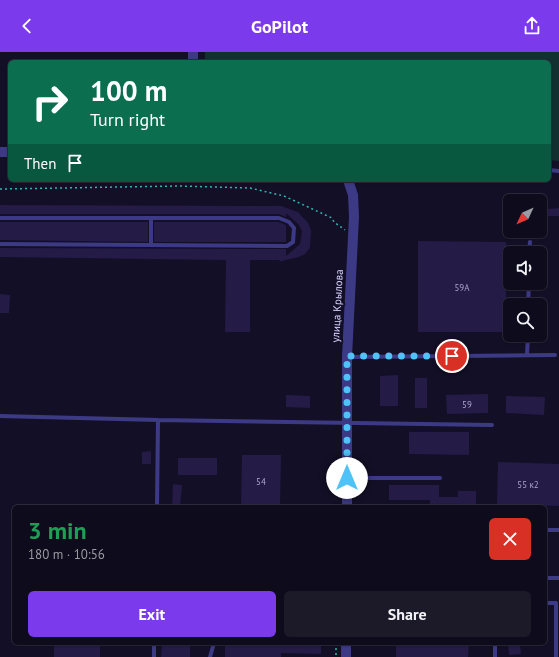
<!DOCTYPE html>
<html lang="en">
<head>
<meta charset="utf-8">
<style>
	body { margin:0; font-family:"PT Sans",sans-serif; background:#1c1929; color:#f1f3f6; height:100vh; display:flex; flex-direction:column; font-size:15px; white-space:nowrap }
	* { box-sizing:border-box; margin:0 }
	p { font-size:13px; color:#9b9ba3 }
	.icon { flex:none; width:22px; height:22px; fill:none; stroke:currentColor; stroke-width:2; stroke-linecap:round; stroke-linejoin:round }
	.map { position:relative; flex:1; overflow:hidden }
	.drawer { position:absolute; left:12px; top:453px; width:535px; height:140px; display:flex; flex-direction:column; background:#0e0b1c; border-radius:6px; box-shadow:0 1px 3px #0004,0 0 0 1px #2e2b3b }
	.drawer>* { flex:none }
	.top-card { position:absolute; left:8px; top:8px; width:543px; height:122px; border-radius:6px; box-shadow:0 1px 3px #0004,0 0 0 1px #2e2b3b; background:#0b6e4f; color:#fff; overflow:hidden }
	.needle { width:26px; rotate:226deg }
	.controls { position:absolute; left:503px; top:142px; display:grid; gap:8px }
	.controls a { display:grid; place-items:center; width:44px; height:44px; border-radius:6px; background:#0e0b1c; box-shadow:0 1px 3px #0004,0 0 0 1px #2e2b3b; font-size:20px }
	.pin { position:absolute; display:grid; place-items:center; width:34px; height:34px; color:#fff; margin:-17px; border:2px solid #fff; border-radius:50%; box-shadow:0 1px 4px #0007 }
	.me { position:absolute; width:44px; margin:-22px; rotate:0deg; stroke-linejoin:round; filter:drop-shadow(0 0 3px #0008) }
	.turn { display:flex; align-items:center; gap:14px; height:84px; padding:0 16px; font-size:18px }
	.turn .icon { width:52px; height:52px; stroke-width:2.5 }
	.turn b { display:block; font-size:28px; line-height:34px }
	.then { display:flex; align-items:center; height:38px; padding:0 16px; background:#0003; gap:8px; font-size:15px }
	.round { display:grid; place-items:center; flex:none; width:42px; height:42px; border-radius:6px; background:#1c1929 }
	.summary { display:flex; align-items:center; justify-content:space-between; height:68px; padding:0 16px }
	h1 { font-size:24px; font-weight:700; line-height:30px; color:#1e9e55 }
	.button { display:flex; gap:8px; margin-top:auto; padding:8px 16px }
	.button a { flex:1; height:46px; border-radius:6px; background:#7c3aed; color:#fff; font-size:16px; font-weight:700; line-height:46px; text-align:center }
	.button a+a { background:#1c1929; color:#f1f3f6 }
	header { display:flex; justify-content:space-between; align-items:center; height:52px; padding:0 16px; background:#7c3aed; color:#fff; font-size:18px; font-weight:700 }
	.map>svg:first-child { display:block }
	.grass { fill:#12302f }
	.building { fill:#241b47 }
	.lines { fill:none; stroke-linecap:round; stroke-linejoin:round }
	.path { stroke:#2fb8b0; stroke-width:1.5; stroke-dasharray:2 3; stroke-linecap:butt }
	.service { stroke:#3d3a85; stroke-width:4 }
	.tertiary { stroke:#3d3a85; stroke-width:10 }
	.route { stroke:#4fc3f7; stroke-width:7; stroke-dasharray:0 12.6 }
	.labels { text-anchor:middle; dominant-baseline:central; stroke-width:4; stroke-linejoin:round; paint-order:stroke }
	.number-label { font-size:9px; fill:#aca6d1 }
	.street-label { font-size:11px; fill:#d9d4ff; stroke:#130f26 }
</style>
</head>
<body>
<header><svg class="icon" aria-label="back" viewBox="0 0 24 24"><path d="M15 5l-7 7 7 7"/></svg>GoPilot<svg class="icon" aria-label="share" viewBox="0 0 24 24"><path d="M12 15V3M7 8l5-5 5 5M5 13v7h14v-7"/></svg></header>
<div class="map">
<svg width="559" height="605" viewBox="0 0 559 605">
	<rect width="100%" height="100%" fill="#130f26"/>
	<path class="grass" d="M205,0h354v109l-10,-1v-98h-344z"/>
	<path class="building" d="M0,153l279,1 -1,-1 20,7 10,11 3,7 -1,18 -5,6 -6,3 -13,3 -7,2 1,-2h-30v72h-25l1,-72 -226,-3v-9l286,1v7l14,-12 2,-13 -3,-6 -13,-12v4l-7,-3h-279z
		M559,156v8h-11v-7z
		M0,170h148v20l-148,-2z
		M154,170h124l8,3v17h-132z
		M418,189l88,1v90h-88z
		M0,242l10,1 -1,18h-9z
		M398,323v31h-18v-30z
		M415,326h12v30h-12z
		M488,342v19l-41,1 -1,-19z
		M286,343l24,1v12l-24,-1z
		M506,344l39,1 -1,18 -38,-2z
		M409,380h60v23l-60,-1z
		M151,399v13h-9v-12z
		M242,403h39l-1,52h-39z
		M178,406h39v17h-39z
		M498,410l61,2v42l-62,-2z
		M173,432l9,1 -2,22h-8z
		M389,433h50v12h19v-6h18v16h-46v-7h-41z
		M54,591h46v14h-46z
		M162,591l28,1v13h-29z
		M225,591h96v11l-40,-1v4h-56z
		M396,591h73l-1,14h-72z
		M508,591h12l1,11 -12,1z"/>
	<g class="lines">
		<path class="path" d="M0,137l179,-3 71,2 34,8 48,22 2,4 11,8
			M336,591v14"/>
		<path class="service" d="M549,118l10,1
			M0,166h279l10,4 5,6 -1,14 -6,4 -287,-2
			M151,193v-27
			M529,201l1,-11
			M528,253l1,-22
			M527,303l1,-20
			M348,305l207,-2
			M0,364l158,4
			M347,426h93
			M157,455l1,-87 334,5
			M545,478h14
			M545,526h14
			M545,551h11v54
			M495,591v14
			M154,605v-14
			M210,605l4,-14"/>
		<path class="tertiary" d="M193,10v-10
			M0,100h10
			M347,455v-150l7,-140 -1,-22 -5,-15
			M346,605v-14"/>
	</g>
	<g class="lines">
		<path class="route" d="M347,426v-122h105"/>
	</g>
	<g class="labels">
		<g class="number-label">
			<text x="462" y="235">59А</text>
			<text x="467" y="352">59</text>
			<text x="261" y="429">54</text>
			<text x="528" y="432">55 к2</text>
		</g>
		<g class="street-label">
			<text transform="translate(337 254) rotate(-87)">улица Крылова</text>
		</g>
	</g>
</svg>
<div class="controls">
<a><svg class="needle" viewBox="-14 -14 28 28"><path d="M0-13l5 13h-10z" fill="#e53935"/><path d="M0 13l5-13h-10z" fill="#9b9ba3"/></svg></a>
<a><svg class="icon" aria-label="sound" viewBox="0 0 24 24"><path d="M4 9h4l5-4v14l-5-4H4zM17 9q2 3 0 6"/></svg></a>
<a><svg class="icon" aria-label="search" viewBox="0 0 24 24"><circle cx="10" cy="10" r="6"/><path d="M15 15l6 6"/></svg></a>
</div>
<div class="pin" style="left:452px;top:304px;background:#d93025"><svg class="icon" aria-label="arrive" viewBox="0 0 24 24"><path d="M6 21V4h12l-3 4 3 4H6"/></svg></div>
<svg class="me" style="left:347px;top:426px" viewBox="-20 -20 40 40"><circle r="19" fill="#fff"/><path d="M0-13L10 11 0 6-10 11z" fill="#4fc3f7"/></svg>
<div class="top-card">
<div class="turn"><svg class="icon" aria-label="right" viewBox="0 0 24 24"><path d="M7 20v-9h11M14 6l5 5-5 5"/></svg><div><b>100 m</b>Turn right</div></div>
<div class="then">Then<svg class="icon" aria-label="arrive" viewBox="0 0 24 24"><path d="M6 21V4h12l-3 4 3 4H6"/></svg></div>
</div>
<section class="drawer">
<div class="summary"><div><h1>3 min</h1><p>180 m · 10:56</p></div><a class="round" style="background:#d93025;color:#fff"><svg class="icon" aria-label="close" viewBox="0 0 24 24"><path d="M6 6l12 12M18 6L6 18"/></svg></a></div>
<div class="button"><a>Exit</a><a>Share</a></div>
</section>
</div>
</body>
</html>
